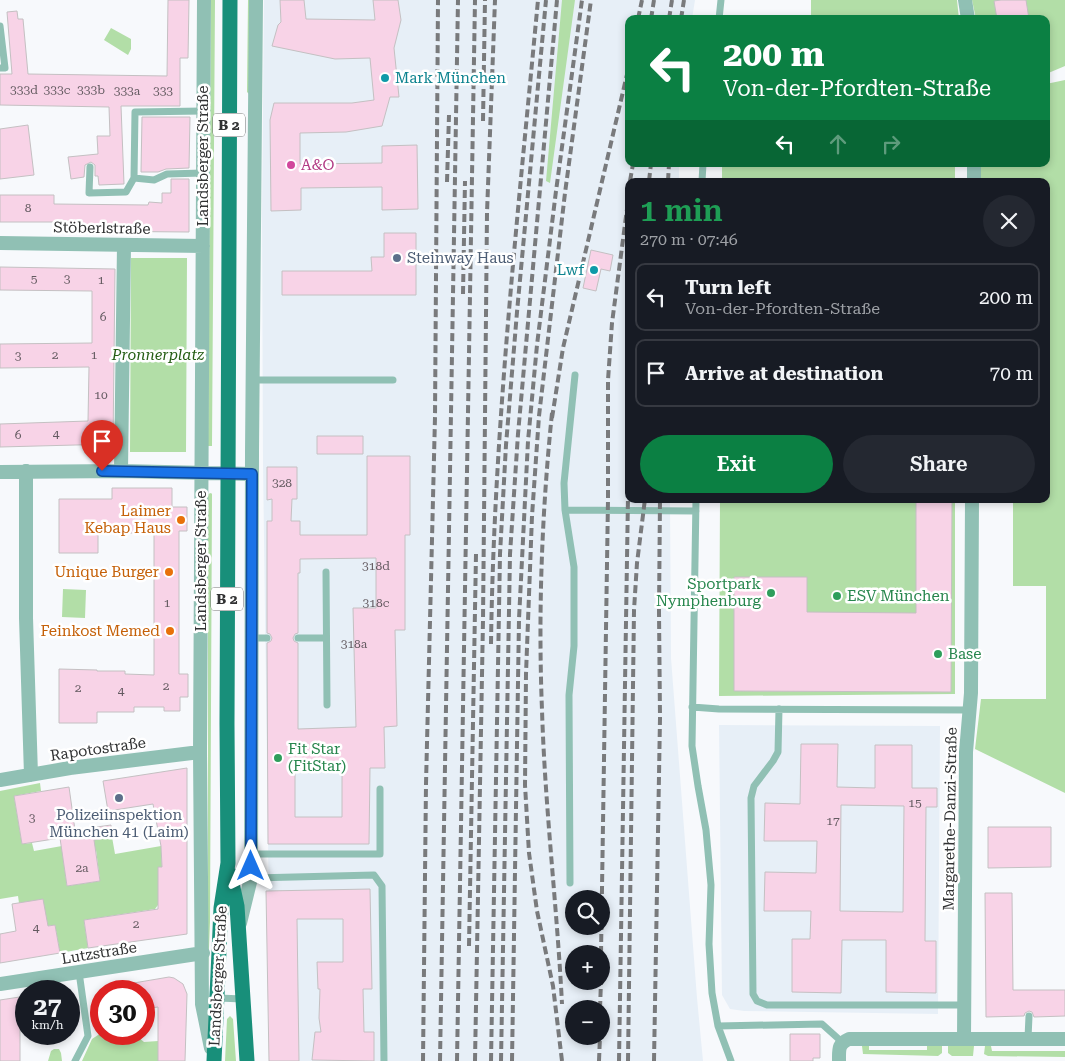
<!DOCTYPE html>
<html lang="en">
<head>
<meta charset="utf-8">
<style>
	body { margin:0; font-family:"Roboto Serif",serif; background:#242831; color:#f1f3f6; height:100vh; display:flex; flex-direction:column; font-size:19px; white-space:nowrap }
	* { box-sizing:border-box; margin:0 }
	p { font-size:16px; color:#9ea1a6 }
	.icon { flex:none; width:28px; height:28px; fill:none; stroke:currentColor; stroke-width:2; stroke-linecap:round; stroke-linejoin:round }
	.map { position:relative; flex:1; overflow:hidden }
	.details { position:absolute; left:625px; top:178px; width:425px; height:325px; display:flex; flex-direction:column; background:#171b24; border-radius:10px; box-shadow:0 2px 8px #0003 }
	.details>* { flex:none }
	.top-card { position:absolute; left:625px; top:15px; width:425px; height:152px; border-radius:10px; box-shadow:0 2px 8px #0003; background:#0b8043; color:#fff; overflow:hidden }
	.tools { position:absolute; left:565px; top:890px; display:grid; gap:10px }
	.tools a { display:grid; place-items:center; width:45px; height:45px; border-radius:50%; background:#171b24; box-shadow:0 2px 8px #0003; font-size:25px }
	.speed { position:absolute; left:15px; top:980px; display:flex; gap:10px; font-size:25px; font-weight:700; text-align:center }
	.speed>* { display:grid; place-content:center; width:65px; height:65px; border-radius:50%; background:#171b24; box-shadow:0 2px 8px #0003; line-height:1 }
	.speed small { font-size:12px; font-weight:400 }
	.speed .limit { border:8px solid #d22; background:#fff; color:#111 }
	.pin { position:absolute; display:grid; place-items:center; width:42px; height:42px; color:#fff; margin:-51px -21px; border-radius:50% 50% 50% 0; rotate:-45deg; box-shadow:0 0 5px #0007 }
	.pin .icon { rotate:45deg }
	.me { position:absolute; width:55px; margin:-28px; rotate:0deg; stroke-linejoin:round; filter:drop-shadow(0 0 4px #0008) }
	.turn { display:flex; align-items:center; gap:18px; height:105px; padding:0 15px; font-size:22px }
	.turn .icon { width:65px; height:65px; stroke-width:2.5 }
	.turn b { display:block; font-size:35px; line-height:42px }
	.lanes { display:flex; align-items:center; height:48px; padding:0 15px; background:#0003; justify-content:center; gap:25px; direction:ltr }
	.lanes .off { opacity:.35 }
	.round { display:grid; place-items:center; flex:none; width:52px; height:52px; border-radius:26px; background:#242831 }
	.summary { display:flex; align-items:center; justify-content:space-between; height:85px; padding:0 15px }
	h1 { font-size:30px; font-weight:600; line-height:38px; color:#1e9e55 }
	.primary-button { display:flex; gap:10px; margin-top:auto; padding:10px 15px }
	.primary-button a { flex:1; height:58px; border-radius:30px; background:#0b8043; color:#fff; font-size:20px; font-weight:600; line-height:58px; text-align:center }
	.primary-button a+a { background:#242831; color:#f1f3f6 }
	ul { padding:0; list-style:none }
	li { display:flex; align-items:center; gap:15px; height:68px; margin:0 10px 8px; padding:0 5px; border:2px solid #363941; border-radius:10px }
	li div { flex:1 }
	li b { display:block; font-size:19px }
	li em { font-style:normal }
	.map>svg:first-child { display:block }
	.built { fill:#e7eff7; fill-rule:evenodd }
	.green { fill:#b2dea7; fill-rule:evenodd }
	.building { fill:#f8d3e7; stroke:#c4c0c2; fill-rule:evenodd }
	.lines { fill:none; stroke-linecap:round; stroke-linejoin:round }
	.service { stroke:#90c0b4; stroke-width:7 }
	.minor { stroke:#90c0b4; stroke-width:14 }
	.primary { stroke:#188f7a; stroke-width:15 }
	.rail { stroke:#797a7c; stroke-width:4; stroke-dasharray:8 4; stroke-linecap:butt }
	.route-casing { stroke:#114b97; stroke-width:12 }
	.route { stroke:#1a73e8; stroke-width:9 }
	.culture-dot { fill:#0f9aa8; stroke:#fff; stroke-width:2 }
	.hotel-dot { fill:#d1479c; stroke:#fff; stroke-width:2 }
	.service-dot { fill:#5c6f8a; stroke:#fff; stroke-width:2 }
	.food-dot { fill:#e8710a; stroke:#fff; stroke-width:2 }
	.leisure-dot { fill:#2e9e5b; stroke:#fff; stroke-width:2 }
	.labels { text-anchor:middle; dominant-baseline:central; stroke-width:5; stroke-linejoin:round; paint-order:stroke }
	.number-label { font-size:12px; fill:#635a60 }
	.shield { fill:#fff; stroke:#6f7070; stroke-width:1 }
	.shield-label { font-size:14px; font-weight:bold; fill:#313233 }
	.culture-label { font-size:15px; fill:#0d838f; stroke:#fff; text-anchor:start }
	.street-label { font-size:15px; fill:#313233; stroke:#fff }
	.hotel-label { font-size:15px; fill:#b23c85; stroke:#fff; text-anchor:start }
	.service-label { font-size:15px; fill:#4e5e75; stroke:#fff; text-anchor:start }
	.park-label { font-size:15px; font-style:italic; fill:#255d13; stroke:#fff }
	.food-label { font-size:15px; fill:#c56008; stroke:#fff; text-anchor:end }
	.leisure-label { font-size:15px; fill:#27864d; stroke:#fff; text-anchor:start }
</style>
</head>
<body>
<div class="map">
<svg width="1065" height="1061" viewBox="0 0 1065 1061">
	<rect width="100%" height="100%" fill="#f7f9fc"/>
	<path class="built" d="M264,0h431l-3,19h-63v145h50v17h-50v318h41l1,159 26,340 6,63h-432l-8,-597 -1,-247zM574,899h27v27h-27zM574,954h27v27h-27zM574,1009h27v27h-27z
		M719,725l221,1 -2,288 -194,-3 -14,-2 -8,-14z"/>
	<path class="green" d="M211,0h4l-3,446h-4z
		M248,0h3l-2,94 -2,-2z
		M562,0h13l-25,183 -4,-2z
		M811,0h146l2,19h-148z
		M972,0h93v66l-19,8v-55h-70z
		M111,28l20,11v10l-3,6 -24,-15z
		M1065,80v713l-90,-44 6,-50h65v-113h-33v-87h33v-318h-66v-17h66v-80z
		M722,164h233v17h-233z
		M131,258h56l-1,194h-56z
		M211,493l1,1 -2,428 -2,52v-480z
		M720,499h235v195l-236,2z
		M63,589l23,1 -1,28 -23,-1z
		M40,783l1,8 -27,5 8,48 10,-1 2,8 78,-14 3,17 46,-8 1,21h-4v38l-3,4 -71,11 4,28 -28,5 -5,-28 -7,1 -29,-23 -1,-7 -18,3v-108zM96,850l4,31 -33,5 -4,-31z
		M230,1016l3,3 3,42h-11l2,-42z
		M101,1033l33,1 10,8 14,-1v20h-76l10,-22z
		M869,1045v5h58v-4h15v7l-4,3 -75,-2 -1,-8z
		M948,1046h26l-1,10h-21l-4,-3z
		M985,1046h6l1,5h73v6l-77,-1 -4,-2z
		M54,1049h5l2,4 1,8h-14l3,-10z"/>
	<path class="building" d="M168,0h21l-1,58h-8v48h-59l3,78 -25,1 -1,-9h-3v-11l-4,-3 -6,3 -1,12 -13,2 -3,-22 30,-3 -1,-18h13l-1,-29 -109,-2v-31h12l-5,-62 10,-1 1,8h5l5,55 139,2z
		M280,0h24l2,19 69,1 -2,-20h25l3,20 -7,28 5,49h-9l-8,29 -36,6 -46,1v31l82,-1v-17l35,-1 1,64 -36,1v-23l-81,1v22l-30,1 -1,-91 4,-17h78l22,-3 -4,-42 -35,1 -63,-13 6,-21 3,-3z
		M1001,0h25l3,19h-32l-3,-18z
		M142,117h48l-1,51 -23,1 -8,3h-17z
		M28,125l6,50 -34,4v-50z
		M171,179h18v53l-117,-1v-9h-72v-27h54v9l94,1 1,-3 13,1v-10h9z
		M384,233h32v62h-134v-24h90l-1,-14h13z
		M591,250l22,5 -3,16 -9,-2 -5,22 -13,-3z
		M0,267l115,2 -2,175 -113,3v-23l88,-3 1,-54 -89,1v-24l92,-1v-52l-92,-1z
		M317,436h46v18h-46z
		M367,456h43v79h-5v95h-10l2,96 -13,1 1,41h-15l-1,76h-101l-1,-201 4,-2 1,-3 -2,-4 -3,-1v-112h5v-22l-5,1v-33h30v32h-5l-1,22h9v14h67zM376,558v50h-23l3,119 -58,2v-86l-4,-2 -1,-3 2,-4 3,-1v-60h2v-14zM295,770h47v47h-47z
		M112,488h60v19h15v24h-8v143h9v23h-8v14h-16v-4h-30v5h-37v11h-38v-54l38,1v1h28v3l29,1v-142h-56v20h-39v-54h53z
		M916,499h36l-1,193 -217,-1v-114h73v35l109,1z
		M801,744h37l-1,43 38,1v-43h37v43h25v19h-11l-1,134h11v52l-50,-1v-52h-44l-1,53 -49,-1v-53h18l1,-28h-47l1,-39 51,1 1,-32h-53l1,-38 35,1zM841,805l63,1 -1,106 -63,-1z
		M187,768v166l-99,14 -4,-28 74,-11v-42h4l-1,-21 -8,-42 -45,7 -5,-30z
		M69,787l6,43 36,-5 1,12 -18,3 6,41 -33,5 -7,-48 -38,6 -8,-48z
		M988,827h63v40l-63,1z
		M370,889l2,100h-9l1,43h10v29l-62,-1 3,-28h6l-2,-14 1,-29h-2l-1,-27h26v-43h-46l2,142h-30l-3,-170z
		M985,893h27l1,97h52v26l-31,1 -2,-5 -3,-1 -4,2 -1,3 -38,1z
		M43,899l5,27 7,-1 5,28 -60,10v-29l16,-3 -4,-27z
		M169,977l5,1 9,6 4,10 -2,67h-27v-54l-14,2v-18h-21l-1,-6z
		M26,996v31l-6,1v33h-20v-61z
		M790,1034h30v24h-7v3h-23z"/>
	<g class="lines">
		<path class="service" d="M719,19l2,-19
			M0,26l5,42h-5
			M203,111l-68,1 -1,66 20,2 13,-6 36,-1
			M90,167l-1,26 37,-1 8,-14
			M702,181l1,-17
			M253,380h140
			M696,499l-4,247 6,40 8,44 5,55 -2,59 3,49 6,33 13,35
			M565,510l131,1
			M326,572l1,133
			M252,638h15
			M298,638h28
			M692,707l27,2 251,1
			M779,709l-1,43 -5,9 -19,25 -3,12 2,196 4,7 10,4h197
			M251,854h129v-65
			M251,878l123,-3 8,11 2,175
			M570,883l-1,-188 5,-49v-79l-9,-57 -1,-27 11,-108
			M218,998l25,1
			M718,1026l104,-2 20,18
			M1028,1038l1,-22
			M75,1061l13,-25 -9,-64"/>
		<path class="minor" d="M204,0l-4,752 2,252 9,44
			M965,0l3,19
			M974,181v-17
			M0,243l203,3
			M26,471v147l5,157
			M121,471l3,-226
			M0,472l121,-1 131,3
			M0,780l70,-12 130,-16
			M240,923l11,-45 1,-426 4,-452
			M0,984l203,-31
			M964,1038l2,-286 5,-59 1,-194
			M839,1061c0,-12 -1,-17 10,-22h216"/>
		<path class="primary" d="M230,874l7,32 10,155
			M214,1061l7,-153 7,-45 -1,-139 3,-724"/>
		<path class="rail" d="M638,19l4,-19
			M651,19l3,-19
			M669,19l3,-19
			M681,19l3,-19
			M483,121l2,-121
			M630,181l3,-17
			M649,181l2,-17
			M668,181l1,-17
			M447,182l2,-67
			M463,294l2,-113
			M552,413c-10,98 -14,198 -10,297 3,98 15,196 20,294
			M552,418l11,-70 66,-282
			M491,644c3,-216 27,-430 47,-644
			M469,946l7,-392
			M601,954l7,-455v-119l4,-57 17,-129
			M600,1009l1,-28
			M423,1061l3,-277 9,-367 3,-417
			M440,1061l18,-1061
			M457,1061l18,-1061
			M475,1061l8,-441 4,-407 8,-213
			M491,1061l9,-507 6,-109 11,-133 29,-312
			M501,1061l9,-507 8,-120 39,-434
			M512,1061l7,-442 9,-178 9,-96 19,-154 26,-191
			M562,1061l-9,-75 -16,-75 -8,-58 -4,-68 1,-111 6,-158 7,-100 26,-223 26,-193
			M599,1061l1,-25
			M619,1061l10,-627
			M628,1061l6,-451 3,-47 8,-64
			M654,1061l6,-343 -1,-106 1,-113"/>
	</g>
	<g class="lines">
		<g class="route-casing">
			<path id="route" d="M102,471l150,3 -1,392"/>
		</g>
		<use href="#route" class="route"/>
	</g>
	<g class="culture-dot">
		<circle cx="385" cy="78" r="5"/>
		<circle cx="594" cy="270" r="5"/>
	</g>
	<circle class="hotel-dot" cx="291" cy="165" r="5"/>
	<g class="service-dot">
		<circle cx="397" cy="258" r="5"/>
		<circle cx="119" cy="798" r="5"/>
	</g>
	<g class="food-dot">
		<circle cx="181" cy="520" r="5"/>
		<circle cx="169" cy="572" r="5"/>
		<circle cx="170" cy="631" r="5"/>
	</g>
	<g class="leisure-dot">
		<circle cx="771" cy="593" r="5"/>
		<circle cx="837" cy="596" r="5"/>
		<circle cx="938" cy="654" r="5"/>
		<circle cx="278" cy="758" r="5"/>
	</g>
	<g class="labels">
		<g class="number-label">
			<text x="24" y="90">333d</text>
			<text x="57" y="90">333c</text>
			<text x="91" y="90">333b</text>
			<text x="127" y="91">333a</text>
			<text x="163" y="91">333</text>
			<text x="28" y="208">8</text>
			<text x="34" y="279">5</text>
			<text x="67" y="279">3</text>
			<text x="101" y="280">1</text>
			<text x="103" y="317">6</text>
			<text x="55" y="355">2</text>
			<text x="94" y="355">1</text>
			<text x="18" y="356">3</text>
			<text x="101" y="395">10</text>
			<text x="56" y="434">4</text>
			<text x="18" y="435">6</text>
			<text x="282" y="483">328</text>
			<text x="376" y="566">318d</text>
			<text x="167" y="603">1</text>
			<text x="376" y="603">318c</text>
			<text x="354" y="644">318a</text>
			<text x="166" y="686">2</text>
			<text x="78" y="688">2</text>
			<text x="121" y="691">4</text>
			<text x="915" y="803">15</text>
			<text x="32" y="818">3</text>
			<text x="833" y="821">17</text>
			<text x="82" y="868">2a</text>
			<text x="136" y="924">2</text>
			<text x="36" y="928">4</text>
		</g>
		<g class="shield">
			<rect x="213" y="113.5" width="32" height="23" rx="4"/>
			<rect x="211" y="587.5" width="32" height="23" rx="4"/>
		</g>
		<g class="shield-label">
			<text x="229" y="125">B 2</text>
			<text x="227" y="599">B 2</text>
		</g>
		<g class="culture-label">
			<text x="395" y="78">Mark München</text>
			<text x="584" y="270" text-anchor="end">Lwf</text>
		</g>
		<g class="street-label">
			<text transform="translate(203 156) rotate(-90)">Landsberger Straße</text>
			<text transform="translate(102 228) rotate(1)">Stöberlstraße</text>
			<text transform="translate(201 561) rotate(-90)">Landsberger Straße</text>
			<text transform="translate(98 749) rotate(-8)">Rapotostraße</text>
			<text transform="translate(950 819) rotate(-89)">Margarethe-Danzi-Straße</text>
			<text transform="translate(99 953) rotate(-9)">Lutzstraße</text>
			<text transform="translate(218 976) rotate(-87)">Landsberger Straße</text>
		</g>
		<g class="hotel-label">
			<text x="301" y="165">A&amp;O</text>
		</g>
		<g class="service-label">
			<text x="407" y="258">Steinway Haus</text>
			<text x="119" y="815" text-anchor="middle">Polizeiinspektion<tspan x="119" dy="17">München 41 (Laim)</tspan></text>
		</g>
		<g class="park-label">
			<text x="158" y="355">Pronnerplatz</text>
		</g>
		<g class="food-label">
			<text x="171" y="511">Laimer<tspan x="171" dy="17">Kebap Haus</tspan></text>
			<text x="159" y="572">Unique Burger</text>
			<text x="160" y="631">Feinkost Memed</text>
		</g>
		<g class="leisure-label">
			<text x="761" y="584" text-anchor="end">Sportpark<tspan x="761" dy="17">Nymphenburg</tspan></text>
			<text x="847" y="596">ESV München</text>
			<text x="948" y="654">Base</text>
			<text x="288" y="749">Fit Star<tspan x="288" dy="17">(FitStar)</tspan></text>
		</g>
	</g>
</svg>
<div class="tools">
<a><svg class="icon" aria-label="search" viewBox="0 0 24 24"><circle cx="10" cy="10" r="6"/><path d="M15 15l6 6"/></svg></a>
<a>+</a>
<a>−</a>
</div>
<div class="speed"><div>27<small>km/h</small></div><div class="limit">30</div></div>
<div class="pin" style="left:102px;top:471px;background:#d93025"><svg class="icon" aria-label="arrive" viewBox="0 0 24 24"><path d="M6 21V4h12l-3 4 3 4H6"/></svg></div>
<svg class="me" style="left:251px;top:866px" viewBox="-20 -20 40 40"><path d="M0-17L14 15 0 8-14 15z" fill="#1a73e8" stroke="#fff" stroke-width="4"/></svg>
<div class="top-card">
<div class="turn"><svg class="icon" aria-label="left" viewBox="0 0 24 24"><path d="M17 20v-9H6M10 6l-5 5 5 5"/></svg><div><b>200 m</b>Von-der-Pfordten-Straße</div></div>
<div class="lanes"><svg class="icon" aria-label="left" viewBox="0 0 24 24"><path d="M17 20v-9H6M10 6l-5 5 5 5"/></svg><svg class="icon off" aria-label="ahead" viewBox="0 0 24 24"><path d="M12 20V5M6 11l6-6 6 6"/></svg><svg class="icon off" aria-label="right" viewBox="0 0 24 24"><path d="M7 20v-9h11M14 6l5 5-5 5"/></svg></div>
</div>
<section class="details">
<div class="summary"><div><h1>1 min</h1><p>270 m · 07:46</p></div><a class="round"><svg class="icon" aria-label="close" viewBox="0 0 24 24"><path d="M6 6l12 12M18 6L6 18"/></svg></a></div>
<ul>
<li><svg class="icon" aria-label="left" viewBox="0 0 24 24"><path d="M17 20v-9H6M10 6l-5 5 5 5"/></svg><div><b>Turn left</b><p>Von-der-Pfordten-Straße</p></div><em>200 m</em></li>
<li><svg class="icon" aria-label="arrive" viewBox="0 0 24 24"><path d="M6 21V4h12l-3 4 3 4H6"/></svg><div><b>Arrive at destination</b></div><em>70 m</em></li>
</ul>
<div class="primary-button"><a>Exit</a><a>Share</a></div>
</section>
</div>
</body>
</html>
